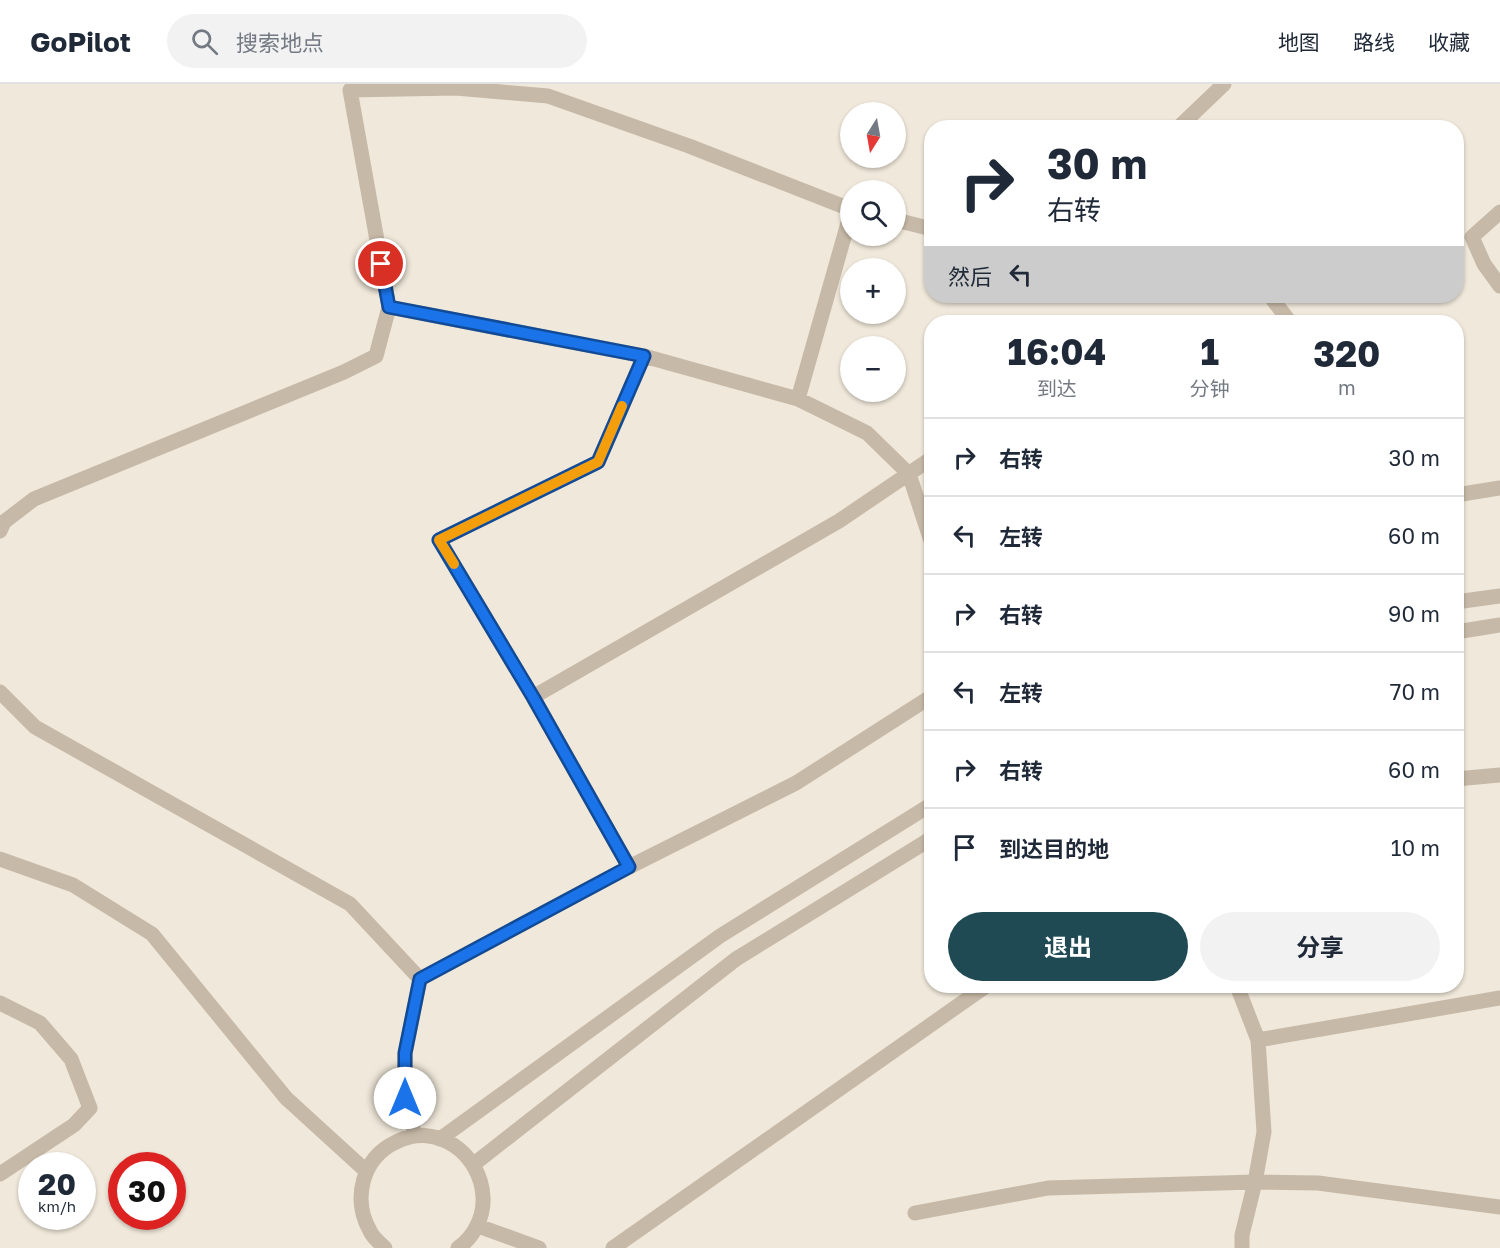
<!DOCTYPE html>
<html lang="zh">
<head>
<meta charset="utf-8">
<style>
	body { margin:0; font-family:"Golos Text","Noto Sans SC",sans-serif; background:#f2f2f3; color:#1f2937; height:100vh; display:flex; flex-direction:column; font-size:22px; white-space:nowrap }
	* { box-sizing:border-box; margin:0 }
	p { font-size:20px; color:#747a83 }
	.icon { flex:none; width:33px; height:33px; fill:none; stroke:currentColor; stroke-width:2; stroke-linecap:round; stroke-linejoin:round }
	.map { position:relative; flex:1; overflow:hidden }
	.panel { position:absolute; left:924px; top:231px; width:540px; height:678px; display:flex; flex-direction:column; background:#fff; border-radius:24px; box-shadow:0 2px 4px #0004 }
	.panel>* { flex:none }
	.top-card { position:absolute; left:924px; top:36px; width:540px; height:183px; border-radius:24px; box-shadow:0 2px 4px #0004; background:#fff; color:#1f2937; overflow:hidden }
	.needle { width:39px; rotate:191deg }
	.controls { position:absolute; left:840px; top:18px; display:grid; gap:12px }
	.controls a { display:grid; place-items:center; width:66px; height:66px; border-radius:50%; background:#fff; box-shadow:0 2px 4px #0004; font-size:30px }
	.speed { position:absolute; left:18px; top:1068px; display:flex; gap:12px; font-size:30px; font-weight:700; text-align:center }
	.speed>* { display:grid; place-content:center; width:78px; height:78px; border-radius:50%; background:#fff; box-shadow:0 2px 4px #0004; line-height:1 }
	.speed small { font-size:15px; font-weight:400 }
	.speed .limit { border:9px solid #d22; background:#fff; color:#111 }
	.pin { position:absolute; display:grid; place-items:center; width:51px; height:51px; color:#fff; margin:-26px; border:3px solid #fff; border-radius:50%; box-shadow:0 2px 6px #0007 }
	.me { position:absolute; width:66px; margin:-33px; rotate:0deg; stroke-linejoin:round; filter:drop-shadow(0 0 4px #0008) }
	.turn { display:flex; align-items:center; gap:21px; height:126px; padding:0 24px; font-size:27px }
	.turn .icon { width:78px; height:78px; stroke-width:2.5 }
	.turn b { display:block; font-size:42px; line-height:51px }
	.then { display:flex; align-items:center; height:57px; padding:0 24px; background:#0003; gap:12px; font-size:22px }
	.eta { display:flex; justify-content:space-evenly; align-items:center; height:102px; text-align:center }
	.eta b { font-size:36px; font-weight:700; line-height:42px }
	.cta { display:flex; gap:12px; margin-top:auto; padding:12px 24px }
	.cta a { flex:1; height:69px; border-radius:36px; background:#1f4a53; color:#fff; font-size:24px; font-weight:700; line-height:69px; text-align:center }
	.cta a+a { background:#f2f2f3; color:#1f2937 }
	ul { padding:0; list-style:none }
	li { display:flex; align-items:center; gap:18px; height:78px; padding:0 24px; border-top:2px solid #e0e1e3 }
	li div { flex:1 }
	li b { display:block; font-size:22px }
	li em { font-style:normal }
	header { display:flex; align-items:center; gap:36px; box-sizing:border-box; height:84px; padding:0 30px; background:#fff; border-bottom:2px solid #e0e1e3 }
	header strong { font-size:28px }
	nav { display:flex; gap:33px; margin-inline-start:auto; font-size:21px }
	.search { width:420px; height:54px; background:#f2f2f3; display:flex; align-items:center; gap:15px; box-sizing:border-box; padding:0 21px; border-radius:33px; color:#747a83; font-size:22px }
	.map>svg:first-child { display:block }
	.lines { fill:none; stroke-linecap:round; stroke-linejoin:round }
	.minor { stroke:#c7b9a7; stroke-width:15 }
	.route-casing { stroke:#114b97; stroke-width:15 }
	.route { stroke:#1a73e8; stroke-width:10 }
	.slow { stroke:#f59e0b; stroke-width:10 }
</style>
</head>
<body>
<header>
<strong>GoPilot</strong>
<div class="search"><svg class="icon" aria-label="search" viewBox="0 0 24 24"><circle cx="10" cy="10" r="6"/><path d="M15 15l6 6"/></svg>搜索地点</div>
<nav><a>地图</a><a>路线</a><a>收藏</a></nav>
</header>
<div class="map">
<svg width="1500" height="1164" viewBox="0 0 1500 1164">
	<rect width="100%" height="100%" fill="#f0e8da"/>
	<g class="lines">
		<path class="minor" d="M1178,44l46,-44
			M1500,128l-28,25 12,27 16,22
			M896,136l36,9
			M1270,212l20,26
			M389,223l255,49 154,43 69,34 42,41 23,70
			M798,315l52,-183
			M1456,411l44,-7
			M0,447l4,-9 30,-23 310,-127 32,-16 13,-49 -39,-217 106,-2 92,8 141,50 161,63
			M1456,518l44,-6
			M1456,548l44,-7
			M0,608l35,35 315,177 70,75
			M533,613l306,-176 93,-63
			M1456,695l44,-4
			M0,775l73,26 79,49 134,164 80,73
			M629,783l-96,-170 -94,-157 159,-78 46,-106
			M420,895l209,-112 167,-84 136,-87
			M1237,902l21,54 6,92 -9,50 -13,53v13
			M0,919l40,20 31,36 19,49 -16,17 -74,49
			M1258,956l242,-42
			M415,1052l-10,-38v-44l15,-75
			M440,1055l280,-203 212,-132
			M474,1080l262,-205 196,-121
			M915,1129l133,-25 207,-6 63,1 182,24
			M478,1142l61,22
			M385,1164c-5,-5 -12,-10 -15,-17 -18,-32 -8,-73 26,-89 41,-21 85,12 87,55 1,20 -9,40 -25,51
			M613,1164l373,-262"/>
	</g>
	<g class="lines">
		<g class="route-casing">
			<path id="route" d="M381,180l8,43 255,49 -46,106 -159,78 94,157 96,170 -209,112 -15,74v45"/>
		</g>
		<use href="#route" class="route"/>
		<path class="slow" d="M454,480l-15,-24 159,-78 24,-56"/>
	</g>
</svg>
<div class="controls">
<a><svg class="needle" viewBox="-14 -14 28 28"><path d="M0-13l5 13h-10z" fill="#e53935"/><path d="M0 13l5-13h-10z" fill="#747a83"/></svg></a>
<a><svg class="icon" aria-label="search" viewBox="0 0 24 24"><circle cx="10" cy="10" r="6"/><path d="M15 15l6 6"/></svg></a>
<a>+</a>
<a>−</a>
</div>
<div class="speed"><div>20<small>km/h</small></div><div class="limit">30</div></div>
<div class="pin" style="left:381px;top:180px;background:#d93025"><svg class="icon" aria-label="arrive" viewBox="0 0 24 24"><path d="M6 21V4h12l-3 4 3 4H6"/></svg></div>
<svg class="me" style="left:405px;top:1014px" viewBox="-20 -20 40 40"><circle r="19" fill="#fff"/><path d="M0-13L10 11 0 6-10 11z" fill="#1a73e8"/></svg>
<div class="top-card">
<div class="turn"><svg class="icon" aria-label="right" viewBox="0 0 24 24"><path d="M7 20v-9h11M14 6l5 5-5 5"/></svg><div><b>30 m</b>右转</div></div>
<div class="then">然后<svg class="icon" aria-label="left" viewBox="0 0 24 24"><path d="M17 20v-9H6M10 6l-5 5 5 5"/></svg></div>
</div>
<section class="panel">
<div class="eta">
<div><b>16:04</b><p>到达</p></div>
<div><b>1</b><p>分钟</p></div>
<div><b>320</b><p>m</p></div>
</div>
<ul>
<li><svg class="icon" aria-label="right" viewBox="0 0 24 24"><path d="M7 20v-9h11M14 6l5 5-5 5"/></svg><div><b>右转</b></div><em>30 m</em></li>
<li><svg class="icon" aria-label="left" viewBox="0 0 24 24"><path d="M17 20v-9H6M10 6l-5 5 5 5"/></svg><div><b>左转</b></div><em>60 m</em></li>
<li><svg class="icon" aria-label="right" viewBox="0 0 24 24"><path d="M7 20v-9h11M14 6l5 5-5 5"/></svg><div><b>右转</b></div><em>90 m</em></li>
<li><svg class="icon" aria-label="left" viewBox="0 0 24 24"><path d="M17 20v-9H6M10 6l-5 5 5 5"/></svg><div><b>左转</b></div><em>70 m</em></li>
<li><svg class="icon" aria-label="right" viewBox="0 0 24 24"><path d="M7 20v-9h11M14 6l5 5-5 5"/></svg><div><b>右转</b></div><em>60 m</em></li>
<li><svg class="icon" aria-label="arrive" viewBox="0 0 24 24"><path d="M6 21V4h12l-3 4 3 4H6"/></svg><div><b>到达目的地</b></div><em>10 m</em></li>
</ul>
<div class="cta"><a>退出</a><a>分享</a></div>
</section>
</div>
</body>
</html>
